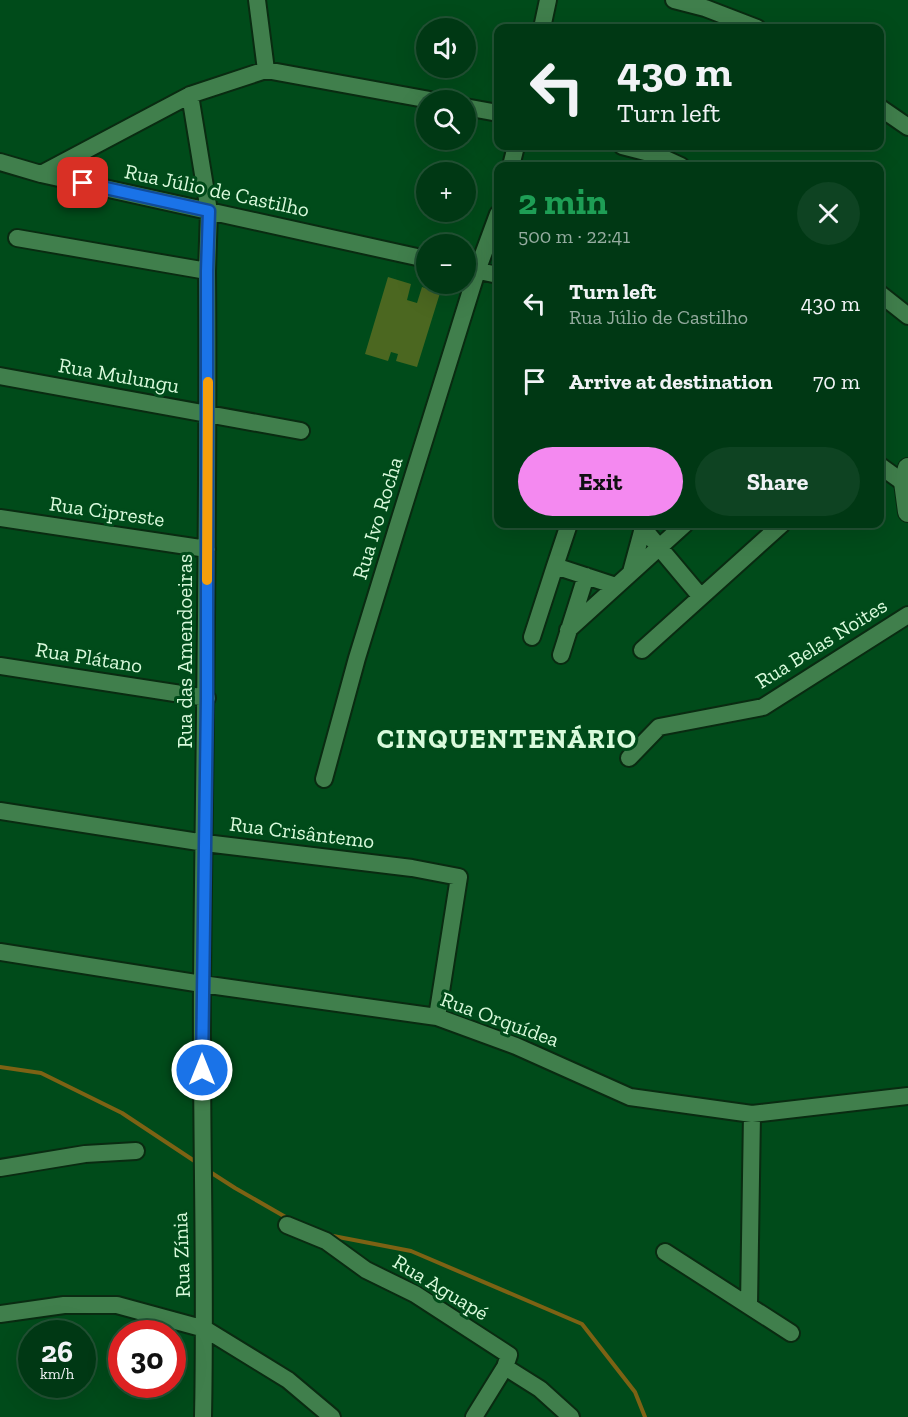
<!DOCTYPE html>
<html lang="en">
<head>
<meta charset="utf-8">
<style>
	body { margin:0; font-family:"Zilla Slab",serif; background:#0e4322; color:#f1f3f6; height:100vh; display:flex; flex-direction:column; font-size:22px; white-space:nowrap }
	* { box-sizing:border-box; margin:0 }
	p { font-size:20px; color:#95aca0 }
	.icon { flex:none; width:33px; height:33px; fill:none; stroke:currentColor; stroke-width:2; stroke-linecap:round; stroke-linejoin:round }
	.map { position:relative; flex:1; overflow:hidden }
	.drawer { position:absolute; left:494px; top:162px; width:390px; height:366px; display:flex; flex-direction:column; background:#003814; border-radius:12px; box-shadow:0 6px 24px #0002,0 0 0 2px #225234 }
	.drawer>* { flex:none }
	.guide { position:absolute; left:494px; top:24px; width:390px; height:126px; border-radius:12px; box-shadow:0 6px 24px #0002,0 0 0 2px #225234; background:#003814; color:#f1f3f6; overflow:hidden }
	.controls { position:absolute; left:416px; top:18px; display:grid; gap:12px }
	.controls a { display:grid; place-items:center; width:60px; height:60px; border-radius:50%; background:#003814; box-shadow:0 6px 24px #0002,0 0 0 2px #225234; font-size:30px }
	.speed { position:absolute; left:18px; top:1320px; display:flex; gap:12px; font-size:30px; font-weight:700; text-align:center }
	.speed>* { display:grid; place-content:center; width:78px; height:78px; border-radius:50%; background:#003814; box-shadow:0 6px 24px #0002,0 0 0 2px #225234; line-height:1 }
	.speed small { font-size:15px; font-weight:400 }
	.speed .limit { border:9px solid #d22; background:#fff; color:#111 }
	.pin { position:absolute; display:grid; place-items:center; width:51px; height:51px; color:#fff; margin:-26px; border-radius:12px; box-shadow:0 3px 9px #0006 }
	.me { position:absolute; width:66px; margin:-33px; rotate:0deg; stroke-linejoin:round; filter:drop-shadow(0 0 4px #0008) }
	.turn { display:flex; align-items:center; gap:21px; height:126px; padding:0 24px; font-size:27px }
	.turn .icon { width:78px; height:78px; stroke-width:2.5 }
	.turn b { display:block; font-size:42px; line-height:51px }
	.round { display:grid; place-items:center; flex:none; width:63px; height:63px; border-radius:32px; background:#0e4322 }
	.headline { display:flex; align-items:center; justify-content:space-between; height:102px; padding:0 24px }
	h1 { font-size:36px; font-weight:700; line-height:45px; color:#1e9e55 }
	.primary-button { display:flex; gap:12px; margin-top:auto; padding:12px 24px }
	.primary-button a { flex:1; height:69px; border-radius:36px; background:#f489f0; color:#111; font-size:24px; font-weight:700; line-height:69px; text-align:center }
	.primary-button a+a { background:#0e4322; color:#f1f3f6 }
	ul { padding:0; list-style:none }
	li { display:flex; align-items:center; gap:18px; height:78px; padding:0 24px }
	li div { flex:1 }
	li b { display:block; font-size:22px }
	li em { font-style:normal }
	.map>svg:first-child { display:block }
	.lines { fill:none; stroke-linecap:round; stroke-linejoin:round }
	.stream { stroke:#7d6214; stroke-width:4 }
	.building { fill:#4b6720 }
	.minor-casing { stroke:#092b11; stroke-width:20 }
	.tertiary-casing { stroke:#092b11; stroke-width:22 }
	.minor { stroke:#407f4c; stroke-width:16 }
	.tertiary { stroke:#407f4c; stroke-width:20 }
	.route-casing { stroke:#114b97; stroke-width:15 }
	.route { stroke:#1a73e8; stroke-width:10 }
	.slow { stroke:#f59e0b; stroke-width:10 }
	.labels { text-anchor:middle; dominant-baseline:central; stroke-width:6; stroke-linejoin:round; paint-order:stroke }
	.street-label { font-size:21px; fill:#d9fadc; stroke:#004b1a }
	.district-label { font-size:27px; font-weight:bold; letter-spacing:1.5px; fill:#d9fadc; stroke:#004b1a }
</style>
</head>
<body>
<div class="map">
<svg width="908" height="1417" viewBox="0 0 908 1417">
	<rect width="100%" height="100%" fill="#004b1a"/>
	<g class="lines">
		<path class="stream" d="M0,1067l41,6 81,40 77,51
			M207,1170l28,18 54,31
			M328,1235l83,16 171,73 53,68 10,25"/>
	</g>
	<path class="building" d="M388,277l23,7 -4,16 10,3 5,-16 18,6 -23,74 -21,-6 2,-7 -7,-2 -3,9 -23,-7z"/>
	<g class="lines">
		<g class="minor-casing">
			<path id="minor" d="M257,0l9,70
				M674,0l31,8 52,20
				M542,28l6,-28
				M190,95l19,116 -2,60c2,238 -3,476 -5,714 -1,144 4,288 1,432
				M465,107l33,6
				M879,107l29,20
				M622,146l35,9 24,11
				M0,162l41,12 385,85
				M511,166l5,-20
				M41,174l149,-79 76,-25 164,30
				M17,238l190,33
				M465,268l33,7
				M879,293l29,23
				M0,376l301,55
				M879,465l29,21
				M0,518l207,31
				M643,528l58,69
				M555,566l14,-42
				M631,572l13,-48
				M568,630l117,-106
				M532,637l23,-71 61,20
				M642,650l140,-126
				M561,655l25,-79
				M0,666l207,32
				M629,758l30,-31 104,-20 145,-92
				M324,779l33,-121 40,-130 80,-257 21,-57
				M0,811l205,32 207,25 47,9 -22,140
				M0,952l202,32 235,33 79,29 114,51 122,17 156,-18
				M0,1168l85,-14 51,-3
				M287,1225l39,16 40,29 49,24 94,61 -4,12 -31,50
				M665,1252l126,81
				M749,1305l3,-191
				M0,1314l64,-9h53l88,24 83,51 44,37
				M505,1367l35,22 31,28"/>
		</g>
		<g class="tertiary-casing">
			<path id="tertiary" d="M908,468l-4,14 4,30"/>
		</g>
		<use href="#minor" class="minor"/>
		<use href="#tertiary" class="tertiary"/>
	</g>
	<g class="lines">
		<g class="route-casing">
			<path id="route" d="M83,183l126,28 -2,60v427l-5,372"/>
		</g>
		<use href="#route" class="route"/>
		<path class="slow" d="M207,580l1,-198"/>
	</g>
	<g class="labels">
		<g class="street-label">
			<text transform="translate(217 190) rotate(12)">Rua Júlio de Castilho</text>
			<text transform="translate(119 375) rotate(10)">Rua Mulungu</text>
			<text transform="translate(107 511) rotate(8)">Rua Cipreste</text>
			<text transform="translate(377 518) rotate(-73)">Rua Ivo Rocha</text>
			<text transform="translate(821 643) rotate(-32)">Rua Belas Noites</text>
			<text transform="translate(184 651) rotate(-90)">Rua das Amendoeiras</text>
			<text transform="translate(89 657) rotate(9)">Rua Plátano</text>
			<text transform="translate(302 832) rotate(7)">Rua Crisântemo</text>
			<text transform="translate(500 1019) rotate(20)">Rua Orquídea</text>
			<text transform="translate(181 1255) rotate(-92)">Rua Zínia</text>
			<text transform="translate(441 1287) rotate(31)">Rua Aguapé</text>
		</g>
		<g class="district-label">
			<text x="507" y="739">CINQUENTENÁRIO</text>
		</g>
	</g>
</svg>
<div class="controls">
<a><svg class="icon" aria-label="sound" viewBox="0 0 24 24"><path d="M4 9h4l5-4v14l-5-4H4zM17 9q2 3 0 6"/></svg></a>
<a><svg class="icon" aria-label="search" viewBox="0 0 24 24"><circle cx="10" cy="10" r="6"/><path d="M15 15l6 6"/></svg></a>
<a>+</a>
<a>−</a>
</div>
<div class="speed"><div>26<small>km/h</small></div><div class="limit">30</div></div>
<div class="pin" style="left:83px;top:183px;background:#d93025"><svg class="icon" aria-label="arrive" viewBox="0 0 24 24"><path d="M6 21V4h12l-3 4 3 4H6"/></svg></div>
<svg class="me" style="left:202px;top:1070px" viewBox="-20 -20 40 40"><circle r="17" fill="#1a73e8" stroke="#fff" stroke-width="3"/><path d="M0-11L8 9 0 5-8 9z" fill="#fff"/></svg>
<div class="guide">
<div class="turn"><svg class="icon" aria-label="left" viewBox="0 0 24 24"><path d="M17 20v-9H6M10 6l-5 5 5 5"/></svg><div><b>430 m</b>Turn left</div></div>
</div>
<section class="drawer">
<div class="headline"><div><h1>2 min</h1><p>500 m · 22:41</p></div><a class="round"><svg class="icon" aria-label="close" viewBox="0 0 24 24"><path d="M6 6l12 12M18 6L6 18"/></svg></a></div>
<ul>
<li><svg class="icon" aria-label="left" viewBox="0 0 24 24"><path d="M17 20v-9H6M10 6l-5 5 5 5"/></svg><div><b>Turn left</b><p>Rua Júlio de Castilho</p></div><em>430 m</em></li>
<li><svg class="icon" aria-label="arrive" viewBox="0 0 24 24"><path d="M6 21V4h12l-3 4 3 4H6"/></svg><div><b>Arrive at destination</b></div><em>70 m</em></li>
</ul>
<div class="primary-button"><a>Exit</a><a>Share</a></div>
</section>
</div>
</body>
</html>
